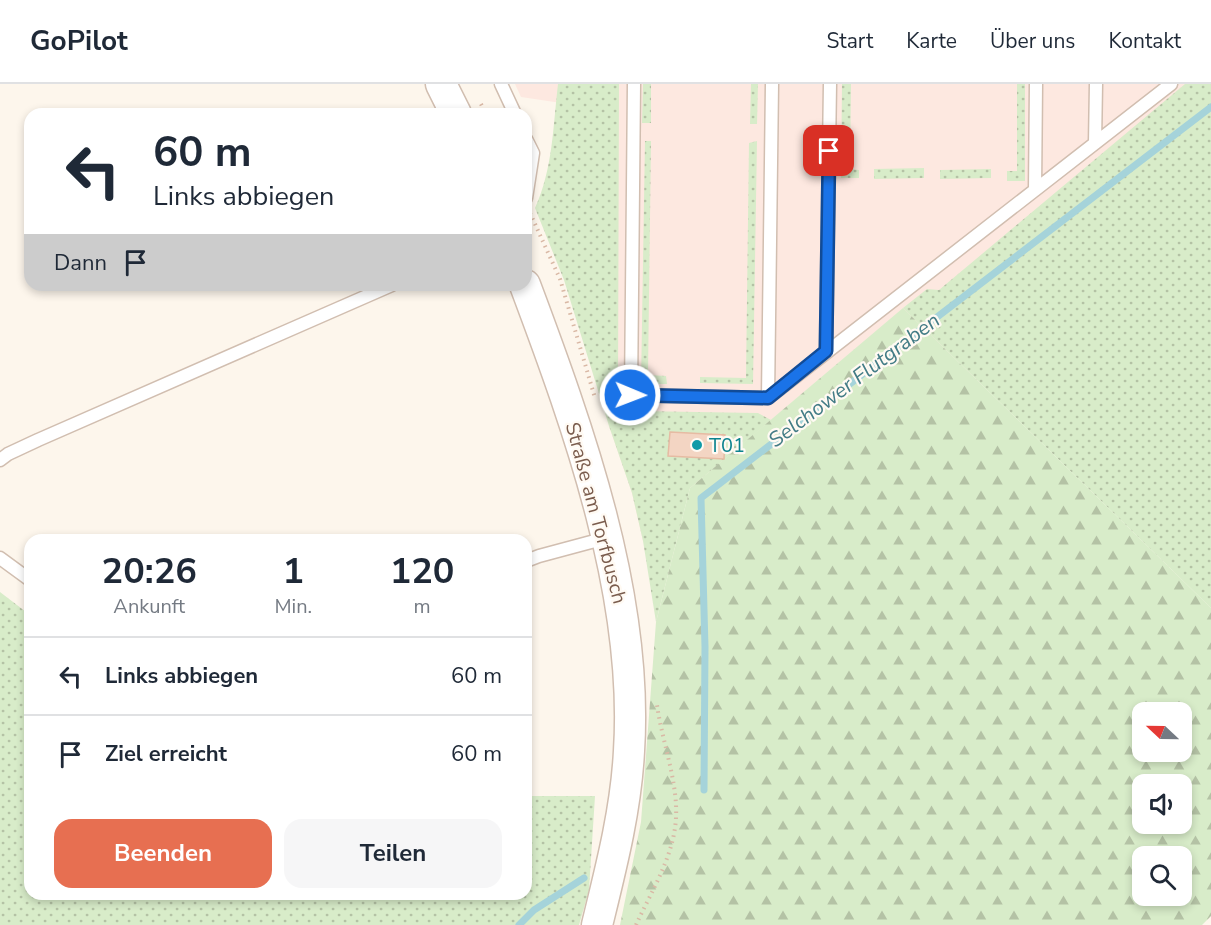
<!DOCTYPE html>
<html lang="de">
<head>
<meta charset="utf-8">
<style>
	body { margin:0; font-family:"Nunito Sans",sans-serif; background:#f6f6f7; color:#1f2937; height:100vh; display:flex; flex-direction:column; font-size:22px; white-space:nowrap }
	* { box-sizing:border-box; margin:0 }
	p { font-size:20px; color:#747a83 }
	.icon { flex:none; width:33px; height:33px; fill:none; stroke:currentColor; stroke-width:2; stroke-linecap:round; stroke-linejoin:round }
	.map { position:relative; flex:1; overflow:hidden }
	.panel { position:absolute; left:24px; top:450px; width:508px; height:366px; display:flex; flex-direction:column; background:#fff; border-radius:18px; box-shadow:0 3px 9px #0003 }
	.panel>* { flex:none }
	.hud { position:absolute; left:24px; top:24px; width:508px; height:183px; border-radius:18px; box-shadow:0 3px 9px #0003; background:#fff; color:#1f2937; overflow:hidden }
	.needle { width:39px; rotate:292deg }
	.fabs { position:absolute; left:1132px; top:618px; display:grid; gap:12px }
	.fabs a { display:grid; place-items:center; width:60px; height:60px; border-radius:12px; background:#fff; box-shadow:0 3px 9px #0003; font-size:30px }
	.pin { position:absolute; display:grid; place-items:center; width:51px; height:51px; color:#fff; margin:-26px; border-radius:12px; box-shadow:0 3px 9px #0006 }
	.me { position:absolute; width:66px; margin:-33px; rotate:91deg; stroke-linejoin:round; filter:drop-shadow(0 0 4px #0008) }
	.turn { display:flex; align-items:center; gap:21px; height:126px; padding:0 30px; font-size:27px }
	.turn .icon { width:78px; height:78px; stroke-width:2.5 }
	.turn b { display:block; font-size:42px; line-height:51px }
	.then { display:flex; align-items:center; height:57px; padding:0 30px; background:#0003; gap:12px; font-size:22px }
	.eta { display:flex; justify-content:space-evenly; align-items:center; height:102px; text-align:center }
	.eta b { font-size:36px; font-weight:700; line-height:42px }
	.button { display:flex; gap:12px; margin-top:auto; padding:12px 30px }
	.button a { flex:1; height:69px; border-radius:18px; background:#e76f51; color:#fff; font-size:24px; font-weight:700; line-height:69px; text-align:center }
	.button a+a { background:#f6f6f7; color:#1f2937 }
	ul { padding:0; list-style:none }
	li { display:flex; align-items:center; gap:18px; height:78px; padding:0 30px; border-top:2px solid #e0e1e3 }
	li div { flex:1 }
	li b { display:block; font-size:22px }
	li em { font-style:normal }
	header { display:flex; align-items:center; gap:36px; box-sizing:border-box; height:84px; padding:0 30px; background:#fff; border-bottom:2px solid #e0e1e3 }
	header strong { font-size:28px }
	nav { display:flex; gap:33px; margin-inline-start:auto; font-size:21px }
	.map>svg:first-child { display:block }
	.commercial { fill:#fde8e0 }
	.grass { fill:url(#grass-dots) }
	.forest { fill:url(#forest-firs); fill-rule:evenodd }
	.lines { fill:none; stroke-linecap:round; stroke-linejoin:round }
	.stream { stroke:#a5d3da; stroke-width:7 }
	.building { fill:#f3d5c3; stroke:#e6bba3; stroke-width:1.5 }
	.service-casing { stroke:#d1beb0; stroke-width:15 }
	.tertiary-casing { stroke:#d1beb0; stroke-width:33 }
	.path { stroke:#d9b8a5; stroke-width:4; stroke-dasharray:1.5 4.5; stroke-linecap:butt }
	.service { stroke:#fff; stroke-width:12 }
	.tertiary { stroke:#fff; stroke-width:30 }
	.route-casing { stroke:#114b97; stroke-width:15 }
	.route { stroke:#1a73e8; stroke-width:10 }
	.culture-dot { fill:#0f9aa8; stroke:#fffaf3; stroke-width:2 }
	.labels { text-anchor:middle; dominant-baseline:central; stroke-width:4.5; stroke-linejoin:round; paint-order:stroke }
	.culture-label { font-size:20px; fill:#0d838f; stroke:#fffaf3; text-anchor:start }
	.street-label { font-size:20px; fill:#7a5c4d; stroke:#fffaf3 }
	.water-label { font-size:21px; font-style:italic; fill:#437c86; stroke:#fffaf3 }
</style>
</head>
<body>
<header>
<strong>GoPilot</strong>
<nav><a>Start</a><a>Karte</a><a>Über uns</a><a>Kontakt</a></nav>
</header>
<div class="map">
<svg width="1211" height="841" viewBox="0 0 1211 841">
	<defs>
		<pattern id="grass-dots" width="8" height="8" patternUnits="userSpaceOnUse" patternTransform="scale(1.5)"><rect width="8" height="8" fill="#d8ecc9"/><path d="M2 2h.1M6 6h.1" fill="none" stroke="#b4c2a5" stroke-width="1.8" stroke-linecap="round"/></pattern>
		<pattern id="forest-firs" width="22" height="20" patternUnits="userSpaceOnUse" patternTransform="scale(1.5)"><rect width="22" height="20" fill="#d8ecc9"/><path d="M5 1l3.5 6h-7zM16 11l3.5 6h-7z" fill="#b4c2a5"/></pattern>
	</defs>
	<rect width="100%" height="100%" fill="#fdf6ec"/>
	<path class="commercial" d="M515,0h696v356l-135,35 -173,-166 -213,179 -47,53 -11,-48 -23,-67 -41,-322 -47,-7z"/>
	<path class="grass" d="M558,0h61l-1,307 19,20 121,2 13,7 -81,68 -34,134 -13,-81 -11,-48 -23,-67 -45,-146 -29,-72c18,-39 18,-82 23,-124z
		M643,0h8v39h-9z
		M751,0h7l-1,40h-7z
		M842,0h9l-1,85 9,1v8h-18z
		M1017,0h8v97h-18v-10h10z
		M1185,0h26v524l-308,-300 24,-19 12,1z
		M645,57h6l-3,234 18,1 1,8h-26z
		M757,57l-4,243 -53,-1v-6l46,1 3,-235z
		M924,84v10l-50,1v-10z
		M991,85v9l-51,1v-9z
		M0,508l30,23v279h496l1,-98h68l-6,94 -10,35h-579z"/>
	<path class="forest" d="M903,224l308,300v308l-9,9h-582l21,-103 15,-200 34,-134zM1143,628h39v40h-39zM1143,700h39v40h-39zM1143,772h39v40h-39z"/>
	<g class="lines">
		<path class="stream" d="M704,706l1,-143 -4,-149 510,-391
			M519,841l15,-15 50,-32"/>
	</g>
	<path class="building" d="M670,348l55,3 -1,24 -56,-3z"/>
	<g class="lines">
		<g class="service-casing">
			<path id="service" d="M501,0l14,30
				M634,0l-3,311 137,3 403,-314
				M526,55l7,14 -7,45
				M1095,59l1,-59
				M1035,106l1,-106
				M826,267l4,-267
				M768,314l4,-314
				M0,376l8,-6 30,-14 354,-155
				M0,474l30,22
				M526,477l13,-5 67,-18"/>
		</g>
		<g class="tertiary-casing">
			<path id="tertiary" d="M441,0l15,30
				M525,201c54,144 114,311 104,466 -3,59 -18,117 -32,174"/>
		</g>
		<path class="path" d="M481,20l5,10
			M530,129l30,66 35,119
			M636,841c15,-33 38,-69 40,-107 2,-36 -14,-77 -19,-113"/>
		<use href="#service" class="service"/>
		<use href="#tertiary" class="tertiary"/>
	</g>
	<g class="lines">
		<g class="route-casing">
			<path id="route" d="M630,311l138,3 58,-47 3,-200"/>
		</g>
		<use href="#route" class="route"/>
	</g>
	<circle class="culture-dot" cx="697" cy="361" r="6"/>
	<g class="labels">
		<g class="culture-label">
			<text x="709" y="361">T01</text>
		</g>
		<g class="street-label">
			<text transform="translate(596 429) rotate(75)">Straße am Torfbusch</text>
		</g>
		<g class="water-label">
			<text transform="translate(854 296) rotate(-37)">Selchower Flutgraben</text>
		</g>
	</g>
</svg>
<div class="fabs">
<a><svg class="needle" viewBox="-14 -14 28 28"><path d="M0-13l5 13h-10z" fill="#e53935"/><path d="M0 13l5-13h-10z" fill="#747a83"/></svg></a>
<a><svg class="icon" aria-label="sound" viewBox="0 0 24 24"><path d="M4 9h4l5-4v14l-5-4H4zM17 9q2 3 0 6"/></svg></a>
<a><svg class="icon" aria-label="search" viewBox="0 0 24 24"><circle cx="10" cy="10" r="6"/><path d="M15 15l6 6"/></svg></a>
</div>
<div class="pin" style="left:829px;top:67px;background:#d93025"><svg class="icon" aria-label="arrive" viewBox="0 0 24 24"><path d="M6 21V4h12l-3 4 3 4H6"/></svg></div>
<svg class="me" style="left:630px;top:311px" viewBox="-20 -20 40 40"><circle r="17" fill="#1a73e8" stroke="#fff" stroke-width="3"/><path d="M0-11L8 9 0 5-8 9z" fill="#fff"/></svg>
<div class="hud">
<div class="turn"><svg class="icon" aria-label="left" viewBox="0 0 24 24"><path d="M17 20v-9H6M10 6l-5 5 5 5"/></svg><div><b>60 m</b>Links abbiegen</div></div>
<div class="then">Dann<svg class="icon" aria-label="arrive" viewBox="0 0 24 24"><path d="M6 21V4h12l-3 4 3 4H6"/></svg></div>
</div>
<section class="panel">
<div class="eta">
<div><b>20:26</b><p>Ankunft</p></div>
<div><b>1</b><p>Min.</p></div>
<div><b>120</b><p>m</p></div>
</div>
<ul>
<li><svg class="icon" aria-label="left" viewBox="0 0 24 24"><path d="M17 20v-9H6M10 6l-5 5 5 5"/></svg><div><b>Links abbiegen</b></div><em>60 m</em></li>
<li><svg class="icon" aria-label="arrive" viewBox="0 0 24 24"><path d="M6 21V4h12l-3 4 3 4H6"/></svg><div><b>Ziel erreicht</b></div><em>60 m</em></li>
</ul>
<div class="button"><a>Beenden</a><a>Teilen</a></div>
</section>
</div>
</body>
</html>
